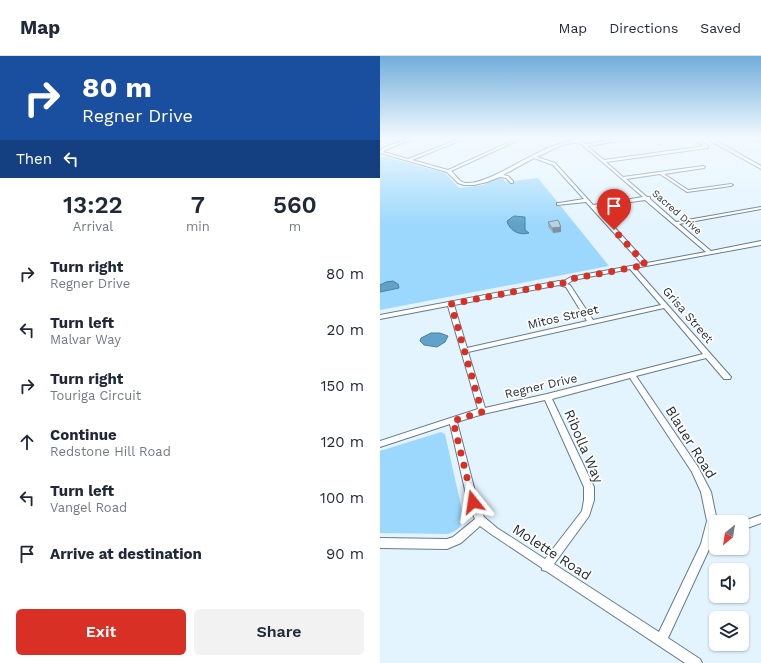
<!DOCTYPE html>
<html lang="en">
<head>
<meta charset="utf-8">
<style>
	body { margin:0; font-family:"Work Sans",sans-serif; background:#f2f2f3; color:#1f2937; height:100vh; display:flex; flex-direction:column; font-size:15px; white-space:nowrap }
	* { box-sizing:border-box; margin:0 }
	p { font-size:13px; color:#747a83 }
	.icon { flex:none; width:22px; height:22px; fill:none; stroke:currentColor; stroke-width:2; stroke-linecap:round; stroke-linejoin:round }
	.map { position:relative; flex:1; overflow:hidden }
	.details { display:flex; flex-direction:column; background:#fff; width:380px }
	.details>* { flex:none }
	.guide { background:#1a4fa0; color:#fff; overflow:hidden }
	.needle { width:26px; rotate:210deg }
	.tools { position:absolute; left:329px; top:459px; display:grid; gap:8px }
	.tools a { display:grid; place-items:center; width:40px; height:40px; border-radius:6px; background:#fff; box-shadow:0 1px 3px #0004; font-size:20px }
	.pin { position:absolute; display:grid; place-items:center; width:34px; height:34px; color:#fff; margin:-41px -17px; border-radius:50% 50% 50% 0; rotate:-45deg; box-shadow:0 0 4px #0007 }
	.pin .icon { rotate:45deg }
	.me { position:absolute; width:44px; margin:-22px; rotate:345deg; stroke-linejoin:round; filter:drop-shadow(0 0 3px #0008) }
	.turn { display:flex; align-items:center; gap:14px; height:84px; padding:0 16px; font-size:18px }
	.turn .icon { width:52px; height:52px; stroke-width:2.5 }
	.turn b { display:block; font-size:28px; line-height:34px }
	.then { display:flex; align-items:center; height:38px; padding:0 16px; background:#0003; gap:8px; font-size:15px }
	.eta { display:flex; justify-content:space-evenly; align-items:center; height:68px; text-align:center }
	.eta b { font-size:24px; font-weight:600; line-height:28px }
	.action { display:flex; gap:8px; margin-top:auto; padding:8px 16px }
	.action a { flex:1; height:46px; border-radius:6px; background:#d93025; color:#fff; font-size:16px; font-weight:600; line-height:46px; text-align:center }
	.action a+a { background:#f2f2f3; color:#1f2937 }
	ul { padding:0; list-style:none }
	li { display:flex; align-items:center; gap:12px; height:56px; padding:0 16px }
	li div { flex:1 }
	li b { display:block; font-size:15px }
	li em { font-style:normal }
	header { display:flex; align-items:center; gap:24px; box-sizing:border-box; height:56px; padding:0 20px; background:#fff; border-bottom:1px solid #e0e1e3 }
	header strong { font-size:19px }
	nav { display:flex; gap:22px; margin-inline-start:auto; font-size:14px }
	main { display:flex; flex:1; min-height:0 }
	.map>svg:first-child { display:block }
	.green { fill:#9cd8fd }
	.water { fill:#60a2c8; stroke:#4c7e9a }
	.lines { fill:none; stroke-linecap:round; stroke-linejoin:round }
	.minor-casing { stroke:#637c8b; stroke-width:2 }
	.tertiary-casing { stroke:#637c8b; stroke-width:2 }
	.minor { fill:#fff; fill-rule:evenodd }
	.tertiary { fill:#fff; fill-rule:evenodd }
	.wall { fill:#9db4c2 }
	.shaded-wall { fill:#7f929e }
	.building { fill:#b6d1e2; stroke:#7f929e }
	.route { stroke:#d93025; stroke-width:7; stroke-dasharray:0 12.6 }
	.labels { text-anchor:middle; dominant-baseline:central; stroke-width:3.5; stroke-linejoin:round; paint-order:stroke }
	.far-street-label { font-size:10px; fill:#1e292f; stroke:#fff }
	.street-label { font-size:12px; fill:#1e292f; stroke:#fff }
	.near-street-label { font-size:14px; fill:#1e292f; stroke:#fff }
</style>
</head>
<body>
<header>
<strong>Map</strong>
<nav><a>Map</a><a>Directions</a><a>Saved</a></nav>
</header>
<main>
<section class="details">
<div class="guide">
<div class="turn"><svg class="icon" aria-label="right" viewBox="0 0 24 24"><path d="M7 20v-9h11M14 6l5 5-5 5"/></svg><div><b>80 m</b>Regner Drive</div></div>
<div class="then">Then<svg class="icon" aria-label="left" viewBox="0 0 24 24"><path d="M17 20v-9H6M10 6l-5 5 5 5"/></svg></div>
</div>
<div class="eta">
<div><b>13:22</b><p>Arrival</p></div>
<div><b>7</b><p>min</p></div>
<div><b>560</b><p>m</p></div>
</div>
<ul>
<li><svg class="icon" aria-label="right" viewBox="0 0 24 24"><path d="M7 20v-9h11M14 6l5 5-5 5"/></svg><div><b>Turn right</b><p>Regner Drive</p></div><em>80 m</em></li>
<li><svg class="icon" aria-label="left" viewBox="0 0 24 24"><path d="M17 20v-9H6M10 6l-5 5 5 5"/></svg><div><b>Turn left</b><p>Malvar Way</p></div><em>20 m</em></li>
<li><svg class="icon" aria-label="right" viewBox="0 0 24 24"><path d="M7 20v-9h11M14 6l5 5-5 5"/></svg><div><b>Turn right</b><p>Touriga Circuit</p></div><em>150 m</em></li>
<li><svg class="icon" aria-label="ahead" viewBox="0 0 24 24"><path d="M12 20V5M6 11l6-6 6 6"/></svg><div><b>Continue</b><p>Redstone Hill Road</p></div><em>120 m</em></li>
<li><svg class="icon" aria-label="left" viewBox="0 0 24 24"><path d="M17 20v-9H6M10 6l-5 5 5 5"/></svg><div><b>Turn left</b><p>Vangel Road</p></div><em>100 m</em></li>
<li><svg class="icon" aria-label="arrive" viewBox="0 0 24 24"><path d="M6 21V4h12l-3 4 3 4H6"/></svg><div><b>Arrive at destination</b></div><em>90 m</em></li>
</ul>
<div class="action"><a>Exit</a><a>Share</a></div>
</section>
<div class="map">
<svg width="381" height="607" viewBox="0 0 381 607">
	<rect width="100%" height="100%" fill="#e4f4ff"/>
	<path class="green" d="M0,101h6l59,16 14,15 24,-3 14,-7 6,1 3,3 32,-4 71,88 -229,44z
		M61,376l4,2 19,85c-4,9 -7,12 -16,15l-68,-1v-82z"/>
	<path class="water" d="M134,160l11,1v13l4,3c-10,3 -20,-3 -22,-12z
		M13,225l5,3 1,4 -19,4v-7l6,-3z
		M51,277h9l8,3 -3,6 -8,5 -13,-2 -4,-4 1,-3z"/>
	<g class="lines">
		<g class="minor-casing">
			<path id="minor" d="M26,83h6l-27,11 -2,2 25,7 51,-20h5l-52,21 36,10 68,-31h5l-70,32c5,4 8,11 14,12 11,1 23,-5 32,-9 26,-12 51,-31 80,-34l-2,-1h4l6,5 37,-5h11l-46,7 17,14 100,-14 -11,-7h5l10,7v2l-102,14 17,15 80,-11 2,1 -1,1 -40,6 24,16 43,-6 2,1 -2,1 -44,6 -27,-18 -34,5 21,18h3v2l26,23 85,-15v2l-82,15 32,27 50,-10v4l-126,23 96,109 -1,2h-6l-18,-21 -70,18 62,91 13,25 6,29 -6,24 -43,93 32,21 2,4h-17l-139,-92 -4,-1v-2l-51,-34 -11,-8 -19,17 -14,6 -67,-1v-10l67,1 6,-2 22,-18 -7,-16 -18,-79 -70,23v-6l98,-32 -30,-103 -68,13v-4l179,-34 3,1 9,-5 71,-13 -56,-62 -29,3v-2h2l25,-4 -31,-34 -19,-7 -31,17 5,1 5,5v2h-2l-5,-5 -6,-1 -13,5 -13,3h-10l-6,-2 -11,-11 -67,-19v-2l3,-3zM199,86l64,55 -50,8 -38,-42 -18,-6 25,-12zM265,144l61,52 -59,11 -51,-56zM250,213l31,36 -68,15 -23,-35 -3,-1 6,-4zM179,229l7,2 21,34 -120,27 -13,-43zM284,252l39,46 -156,40 -62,14 -17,-56zM250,322l62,94 9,20 6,29 -6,23 -42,88 -105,-68 35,-48 5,-16v-13l-42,-88zM165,344l39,87v13l-2,11 -37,48 -48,-31 -13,-11 -6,-14 -21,-81 26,-8z
				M376,83h5v3z
				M381,459v8l-19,7v-8h-1z"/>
		</g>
		<g class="tertiary-casing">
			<path id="tertiary" d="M327,83h6l48,27v3z"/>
		</g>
		<use href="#minor" class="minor"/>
		<use href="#tertiary" class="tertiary"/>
	</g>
	<path class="wall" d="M168,166l13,5v5l-8,1 -5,-6z"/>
	<path class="shaded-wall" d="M181,171v5l-8,1 -1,-5z"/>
	<path class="building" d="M178,164l3,7 -9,1 -4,-6z"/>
	<linearGradient id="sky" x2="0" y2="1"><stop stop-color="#71addb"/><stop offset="0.49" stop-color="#f3faff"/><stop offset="1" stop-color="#f3faff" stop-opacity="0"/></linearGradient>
	<rect width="381" height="168" fill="url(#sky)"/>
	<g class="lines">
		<path class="route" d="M93,446l-20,-81 29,-9 -31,-108 108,-21h5l7,-4 75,-14 -32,-35"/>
	</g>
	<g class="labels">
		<g class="far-street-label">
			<text transform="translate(297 156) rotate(41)">Sacred Drive</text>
		</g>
		<g class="street-label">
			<text transform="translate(308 259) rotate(49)">Grisa Street</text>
			<text transform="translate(183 261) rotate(-13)">Mitos Street</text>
			<text transform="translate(161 330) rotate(-13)">Regner Drive</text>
		</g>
		<g class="near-street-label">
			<text transform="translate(311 386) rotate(58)">Blauer Road</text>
			<text transform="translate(204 390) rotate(67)">Ribolla Way</text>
			<text transform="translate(172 496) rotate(33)">Molette Road</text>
		</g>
	</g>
</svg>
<div class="tools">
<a><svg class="needle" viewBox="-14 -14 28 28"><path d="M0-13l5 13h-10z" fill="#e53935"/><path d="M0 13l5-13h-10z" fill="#747a83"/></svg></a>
<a><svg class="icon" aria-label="sound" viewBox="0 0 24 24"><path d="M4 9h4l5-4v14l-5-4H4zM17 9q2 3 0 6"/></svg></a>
<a><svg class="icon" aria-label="layers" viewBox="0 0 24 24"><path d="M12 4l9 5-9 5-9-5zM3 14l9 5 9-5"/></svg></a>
</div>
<div class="pin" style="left:234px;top:174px;background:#d93025"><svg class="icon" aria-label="arrive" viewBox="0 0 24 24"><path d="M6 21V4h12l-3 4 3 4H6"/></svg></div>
<svg class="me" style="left:93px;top:446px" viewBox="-20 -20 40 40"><path d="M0-17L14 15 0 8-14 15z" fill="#d93025" stroke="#fff" stroke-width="4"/></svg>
</div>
</main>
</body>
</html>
